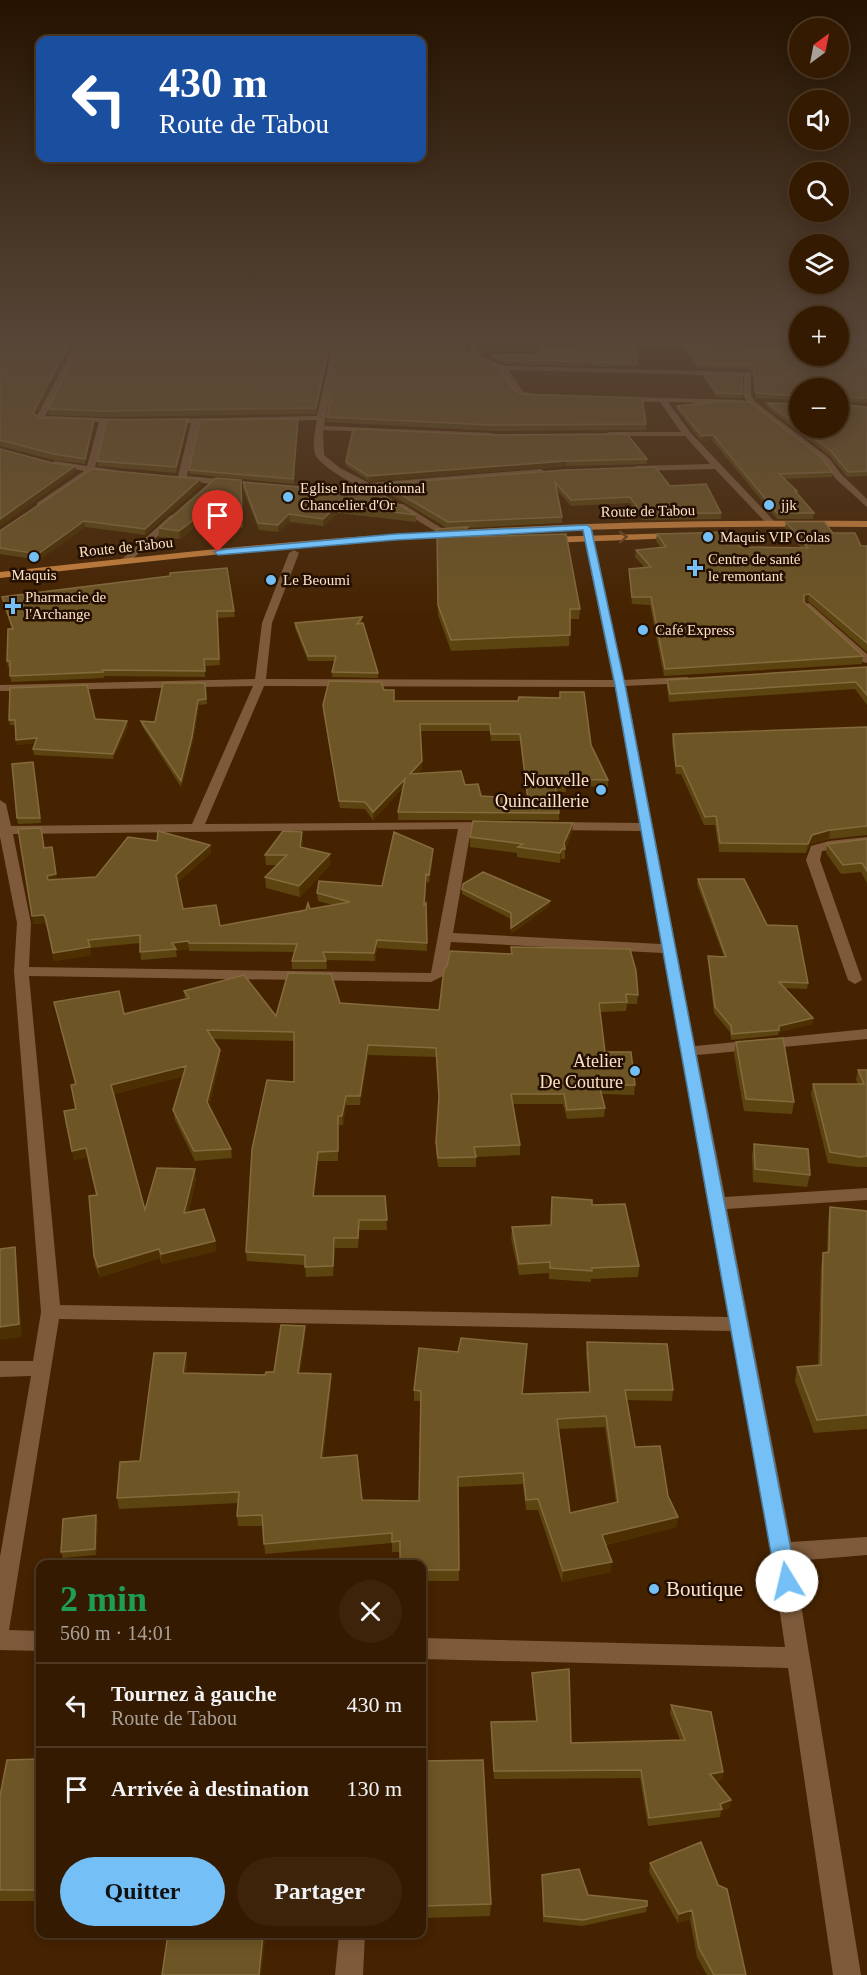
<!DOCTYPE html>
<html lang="fr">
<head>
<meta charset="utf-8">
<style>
	body { margin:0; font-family:Georgia,serif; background:#3c230a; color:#f1f3f6; height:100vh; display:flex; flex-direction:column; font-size:22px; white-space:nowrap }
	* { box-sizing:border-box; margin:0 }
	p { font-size:20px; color:#a9a199 }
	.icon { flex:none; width:33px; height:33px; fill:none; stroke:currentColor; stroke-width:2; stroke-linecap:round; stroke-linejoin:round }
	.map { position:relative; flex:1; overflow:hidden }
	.sheet { position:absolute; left:36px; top:1560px; width:390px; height:378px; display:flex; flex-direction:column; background:#341a00; border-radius:12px; box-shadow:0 3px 15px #0003,0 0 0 2px #4e3822 }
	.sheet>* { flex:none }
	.top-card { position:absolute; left:36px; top:36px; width:390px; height:126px; border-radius:12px; box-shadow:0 3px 15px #0003,0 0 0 2px #4e3822; background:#1a4fa0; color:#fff; overflow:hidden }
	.needle { width:39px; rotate:32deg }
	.fabs { position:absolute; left:789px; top:18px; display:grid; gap:12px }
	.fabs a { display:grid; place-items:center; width:60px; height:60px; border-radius:50%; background:#341a00; box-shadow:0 3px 15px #0003,0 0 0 2px #4e3822; font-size:30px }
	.pin { position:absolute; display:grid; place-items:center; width:51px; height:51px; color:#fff; margin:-62px -26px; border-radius:50% 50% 50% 0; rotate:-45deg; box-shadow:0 0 6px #0007 }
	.pin .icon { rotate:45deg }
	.me { position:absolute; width:66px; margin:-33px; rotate:351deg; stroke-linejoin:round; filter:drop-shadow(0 0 4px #0008) }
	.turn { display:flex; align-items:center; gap:21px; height:126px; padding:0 24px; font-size:27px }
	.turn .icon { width:78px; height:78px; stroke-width:2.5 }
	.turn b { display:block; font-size:42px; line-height:51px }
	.round { display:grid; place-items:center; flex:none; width:63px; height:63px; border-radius:32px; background:#3c230a }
	.summary { display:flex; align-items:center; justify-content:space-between; height:102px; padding:0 24px }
	h1 { font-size:36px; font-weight:700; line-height:45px; color:#1e9e55 }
	.primary-button { display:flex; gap:12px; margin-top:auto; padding:12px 24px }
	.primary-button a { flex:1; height:69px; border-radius:36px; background:#74c0f6; color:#111; font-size:24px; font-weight:700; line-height:69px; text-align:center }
	.primary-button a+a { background:#3c230a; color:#f1f3f6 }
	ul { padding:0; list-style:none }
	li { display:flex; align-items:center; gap:18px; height:84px; padding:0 24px; border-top:2px solid #4e3822 }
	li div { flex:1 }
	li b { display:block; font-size:22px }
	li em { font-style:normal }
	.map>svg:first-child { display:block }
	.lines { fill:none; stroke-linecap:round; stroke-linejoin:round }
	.minor { fill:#7e5a3a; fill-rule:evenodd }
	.major { fill:#cd833d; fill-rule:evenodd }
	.wall { fill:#5c4411; fill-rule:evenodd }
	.shaded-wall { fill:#4c3002 }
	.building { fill:#6e5525; stroke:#846b3e; stroke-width:1.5; fill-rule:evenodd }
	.oneway { stroke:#70441b }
	.route { fill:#74c0f6; stroke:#4b7da0; stroke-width:1.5 }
	.poi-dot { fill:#74c0f6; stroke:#241000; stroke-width:2 }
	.labels { text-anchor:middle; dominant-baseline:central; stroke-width:5; stroke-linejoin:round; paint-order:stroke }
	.far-poi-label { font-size:15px; fill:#fee1c9; stroke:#241000; text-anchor:start }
	.far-street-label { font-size:15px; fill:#fee1c9; stroke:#241000 }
	.poi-label { font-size:18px; fill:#fee1c9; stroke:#241000; text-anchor:end }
	.near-poi-label { font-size:21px; fill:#fee1c9; stroke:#241000; text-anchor:start }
</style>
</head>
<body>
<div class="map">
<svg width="867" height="1975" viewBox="0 0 867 1975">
	<rect width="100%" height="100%" fill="#462300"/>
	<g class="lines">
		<path class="minor" d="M47,340h16l19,4 -37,72 81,3 4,2 -4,2h-19l-12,44 20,3v4l-22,-2 -53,36 -3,-1v-4l47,-32 -33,-7 4,-3 32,5 12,-44 -59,-2 -4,-2 38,-73z
			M334,340h6l-16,86 168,7 4,2 -4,2 -169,-7 1,25 16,13 29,15 172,-14 4,3 -4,3 -164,13 1,2 -4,3c-14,-5 -53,-25 -59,-39 -3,-10 0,-23 2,-34l-118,3 -12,53 44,4 4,3 -4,3 -54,-6 14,-57h-23l-4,-2 1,-2 152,-3z
			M469,340h9l-2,2 3,14 26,10 246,6v23l4,7 74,56 12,16 26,25v8l-32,-29 -12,-16 -74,-57 -6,-10 1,-19 -235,-6 14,22 19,3v4h-3l-22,-3 -16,-27 -28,-10z
			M486,340l257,5 4,2 -4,2 -254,-7z
			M838,350l29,2v4l-29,-2z
			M623,397l120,3v4h-3l-72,-2 22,30 85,90v4h-6l-54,-57 -81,2v-4l3,-1 73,-2 -25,-28h-79l-1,-2 4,-2h72l-21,-30 -40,-1 -1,-2z
			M397,504h6l48,30 -8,2 -46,-28z
			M171,515l8,2 -52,47h-6v-4z
			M587,525l5,3 32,152 63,-3 6,3 -6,3 -61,3 69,360 172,-17v10l-170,16 28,142 142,-9v12l-140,9 64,333 76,-5v18l-73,6 67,414h-28l-45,-307 -366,-9v-21l363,9 -14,-95 -40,-221 -672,-12 -50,311 31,1v20l-40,-1v-93l31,-181 -31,1v-16h33l8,-49 -27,-341 3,-48 -17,-86v-37l6,4 5,22 181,-2 61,-138 -253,5v-6l255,-6 7,-56 27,-70 5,-3 5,3 -27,70 -6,56 347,1 -31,-152zM264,686l351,1 24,136 -85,-1 -6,4 6,4 87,1 20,113 -208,-11 18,-104 25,-1 1,-3 -1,-3 -291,2zM458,829l-27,144h-2l-400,-6 2,-44 -18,-89zM451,942l212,11 65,364 -668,-12 -31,-329 402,6 14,-7z
			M809,603l58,51v9l-4,-1 -58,-54v-4z
			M867,837v8l-45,6 -2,9 42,120 -7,4 -7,-4 -42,-120 5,-14 18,-5z
			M339,1934h26l-2,41h-28z"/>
		<path class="major" d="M867,521v6c-140,-1 -281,1 -421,9 -149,9 -298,25 -446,42v-6c148,-16 297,-33 446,-41 140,-9 281,-11 421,-10z
			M676,533l5,3 -2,2 -132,5 -5,-3 5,-3z"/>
	</g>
	<path class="wall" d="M0,340l70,2 1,5 -35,68 4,3 55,7 -10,39 -31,-4 -54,-14z
		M341,340h126l-5,13 50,35 8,6 126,30v6l-155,1 -164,-9v-5z
		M838,340h29v10l-29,-2z
		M330,344l-14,70 -213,3 -54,-2 -1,-6z
		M685,346l182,8v49l-29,-2v-13h-38v12l-45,-2 -2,-26 -5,-2 -51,-2 -12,-18z
		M492,355l145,8 -1,4 -131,-3 -13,-5z
		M703,374l39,20v4l-26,-1 -13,-20z
		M767,403l100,4v69l-20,1 -17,-21 -63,-49z
		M677,406l155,66v5l-48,2 13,12 -1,2 18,20 -1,6h-36l-65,-79 -11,1 -24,-31z
		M188,419v5l-12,49 -78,-7 -1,-5z
		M298,423l-4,61 -104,-10 -1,-4z
		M647,459v5l-81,2 -197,15 -23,-15v-4z
		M566,470l104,16 51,27v6l-79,1 -12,-17 -59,3 -14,-16 5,27v6l-94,5v8l112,73 -1,10h-9l-1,27 -118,5 -13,-36 -1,-86 10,-1 -64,-38v-6z
		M241,480l2,48 -43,-5 -20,16 -21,-2v-9z
		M243,482l173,33v7l-78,-9 -15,13 -33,-4 -12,10 -19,-2 -16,-41z
		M201,485l-56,50 -60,-8 -46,33 -39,-6v-23z
		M786,522l47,11 28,13h6v106l-59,-51 -4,1 59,54 -1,8 -198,12 -14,-71 -18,-1 -3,-28v-7l16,-1 -10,-11 1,-7 25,-2 -5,-7 1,-7 83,13 61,1 -16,-19z
		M2,597l232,14 1,6 -18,1 3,47 -15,1v11l-101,-1v2l-93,4 -1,-15h-2l-1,-6 5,-32 -9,-26z
		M362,617v6l16,50v5l-46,-1v-5l3,-11h-27l-13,-33v-5z
		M867,667v38l-12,-16 -186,13 -2,-14v-8z
		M205,683l2,21 -8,1 -6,37 -12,45 -39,-61 -1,-5 14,1z
		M384,690l10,11 197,44 17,35v7l-42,-1v6h-10l3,21v7h-161v-8l5,-24 -30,32 -8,-11 -25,-1 -17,-96v-7zM420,731h70l1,10h29l7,58 -46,-3 -16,-11 -48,-11 5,-6z
		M95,719l33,7 -15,33 -79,-4 -1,-6 2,-6 -18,2 -2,-20h-5l-1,-5z
		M867,727v108l-38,4 -19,5 -4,9 -87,-1 -4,-27h-11l-23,-51h-5l-4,-32 1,-8z
		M33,762l8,61 -23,1 -1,-6z
		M572,832l-7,18v9h-4l-1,4 -43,-6v-4l-47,-6v-10z
		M867,839v44l-6,-11 -20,2 -15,-21 1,-9z
		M157,841l53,4 1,8 -33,29 5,27 37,17 113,-21 -15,-4 -1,-8 65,-7 51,-30 -4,27 -3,-2 -1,23 1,-1 1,48 -50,-3 -2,13 -49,-1 1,9h-35v-8l2,-9 -105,-1v-2l-13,2 1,6 -36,3 -1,-17 -50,5 1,7 -37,6 -7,-33 -2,-5 -12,1 11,-76 13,31 39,-2z
		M303,842l-1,5 28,18 -30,32 -34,-9 -1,-11 12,-12h-11l-1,-10z
		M698,879l69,46 41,58 -1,6 -23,-1 29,30 -1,6 -33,8 -1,3 -47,5 -1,-8 -16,-19 -6,-51v-6l16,1 -27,-73z
		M462,889l88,12 -1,5 -38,28v-15l-49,-25z
		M444,969l194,26 -1,9h-10l-1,7 -26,1 5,40 30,33 -1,10 -33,-1 4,14 -1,9 -37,2 -4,-15h-50l7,41v10l-44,2v10h-38l-2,-15 3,-50 -3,-45 -68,-2 -8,50h-14l-3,20h-5v36h-20l-4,35h71l2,34h-28l-1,18h-23l-2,28 -27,1 -1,-12 -58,-4 -1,-9 48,-170v-41l-81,-2 7,11v9l-11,47 22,43 1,9 -37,3 -20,-41 -2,-10 10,-34 -69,18 31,116 51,-31 -8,34 27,28 1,10 -54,13 -2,-6 -60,19 -5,-11 -1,-10 2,-61 -9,-38 -13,3 -9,-39 10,-12 -4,-24 4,-1 -19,-73 -2,-9 70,12 61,-15 -1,-8 92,25 64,-13 99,7z
		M736,1042l58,60 -2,12 -48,-3 -10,-57z
		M858,1070h9v97h-9l-30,-4 -17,-69 2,-10h45l-2,-4z
		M754,1144l56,31 -3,12 -54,-5 -1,-26z
		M592,1205l47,61 -1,11 -47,2v3l-42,-3v-6l-30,2 -8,-37 1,-11 39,-2z
		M830,1207l37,4v218l-53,4 -19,-52 2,-14 21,-2 3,-99 2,-13 4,-1 1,-31z
		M305,1336l-5,37 31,1v10l-8,74 39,42 57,1 2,-100h-7v-11l44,-38 69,-8 -5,50 67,-2 -3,-39 1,-11 86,48 -1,11 -45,-1 8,47 33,49 10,21 -2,10 -70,18 5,27 -49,10 -24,-72h-12l-3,-26 -65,3 1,94h-37v-17l-22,-12h-8v-9l-127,11 -2,-28h-25l-1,-10 1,-13 -119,6 -2,-11 23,-37 47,-98 -1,10 79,2 9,-3zM605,1427l11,75 -46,11 -12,-84z
		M96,1515l2,7 -2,33 -33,3 -2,-6z
		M532,1673l39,70 109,-3 -10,-27 1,-8 52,67 -1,8 -7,1 16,19 -2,8 -8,3 -1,6 -72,9 -8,-48 -146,1 -3,-57 45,-1 -4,-40z
		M40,1759v142h-40v-105z
		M422,1761l69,143 -1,12 -68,2z
		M650,1863l96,112h-39l-10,-18 -7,-38 -12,4 -29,-51z
		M542,1875l46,20 59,11 -1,6 -64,14 -39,-4z"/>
	<path class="shaded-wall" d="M330,340v4l-14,70v-6z
		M465,340h2l-6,19v-6z
		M70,342l1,5 -37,72 -1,-6z
		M94,419l1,6 -10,39v-5z
		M188,419v5l-12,49v-6z
		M713,435l-1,5 -11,1 1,-5z
		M566,461v5l-197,15 -1,-5z
		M75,466l1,6 -76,54v-7z
		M200,479l1,6 -56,50v-6z
		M338,505v8l-15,13v-7z
		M289,514l1,8 -12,10v-7z
		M200,515v8l-20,16 -1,-8z
		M84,521l1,6 -46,33 -1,-6z
		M468,527v10l-6,-4z
		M809,594l-1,7 -5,2 1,-8z
		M198,700l1,5 -6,37 -12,45v-6z
		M127,721l1,5 -15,33v-5z
		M37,738v5l-20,2 -1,-5z
		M422,761v7l-12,13v-7z
		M405,779v7l-32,34v-8z
		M573,823l-1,9 -7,18 -1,-7z
		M830,830l-1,9 -19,5 -4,9 2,-9 4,-9z
		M302,832l1,10 -2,16 -1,-11z
		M210,845l1,8 -34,30 -1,-8z
		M433,849v7l-4,27v-8z
		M562,849l-1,10 -1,4v-10z
		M330,854v11l-30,32 -1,-11z
		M56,874l2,8 -10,1 -1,-7z
		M550,901l-1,5 -38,28v-6z
		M44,915l1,8 -12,1 -1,-8z
		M377,940v8l-2,13 -1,-8z
		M188,941l1,8 -13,2v-2l-4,-6z
		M90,947l1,8 -37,6 -1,-8z
		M813,1018l-1,6 -33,8v-6z
		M368,1045v10l-8,50v-9z
		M220,1050v9l-12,53 -1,-10z
		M186,1066l1,9 -74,19 -2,-9z
		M346,1096v9l-3,20 -1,-9z
		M86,1148l1,9 -13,3 -2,-9z
		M318,1152v9l-5,45v-10z
		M195,1169l1,10 -11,44 -1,-10z
		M334,1238l1,10 -2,28v-10z
		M215,1241l1,10 -54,13 -1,-10z
		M15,1247l2,12 5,78 -22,3v-13z
		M159,1249l1,9 -60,19 -2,-10z
		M305,1326v10l-6,47 -1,-10z
		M186,1353l1,10 -3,20 -1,-10z
		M331,1374v10l-10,85v-11z
		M96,1515l2,7 -2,33 -1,-6z
		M678,1517l-2,10 -75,19 1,-11z
		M612,1562l-1,10 -49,10 1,-11z
		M723,1772l-1,8 -13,2 1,-8z
		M731,1800l-2,8 -8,3 1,-2 -2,-5z
		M692,1910l-2,9 -12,4 1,-9z
		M263,1934h3l-5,41h-2z"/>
	<path class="building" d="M0,340h60l10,2 -37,71 7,5 54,1 -9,40 -31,-5 -54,-14z
		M291,340h39l-14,68 -214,3 -54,-2 33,-66z
		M341,340h124l-4,13h10l29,14 12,21 8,6 122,4 4,26 -155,1 -164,-8z
		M838,340h29v5l-29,-1z
		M577,345l57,2 3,16 -131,-3 -14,-5h48v-8h37z
		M685,346l115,2v8h38v-5l29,3v44l-29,-2v-8h-38v8l-44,-3 -3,-25 -4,-3 -51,-1z
		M703,374l39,1v19l-25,-1z
		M723,401l27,1 72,56 10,14 -53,2 18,17h-2l19,22h-37l-64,-78 -11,1 -25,-30z
		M767,403l33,1v23z
		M838,404l29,3v64l-19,1 -17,-21 -31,-23h38z
		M188,419l-12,48 -79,-6 10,-41z
		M298,419l-5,60 -104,-9 11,-50z
		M353,429l138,6 136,-1 20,25 -81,2 -198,15 -22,-14z
		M0,449l52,14 23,3 -75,53z
		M655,467l15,19 36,-2 15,29 -79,1 -12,-17 -59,3 -16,-18 7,35 -114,5 -65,-38 183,-14z
		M92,469l108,10 -55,50 -61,-8 -46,33 -38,-6v-17z
		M216,478l25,2 1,40 -42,-5 -21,16 -20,-3z
		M243,482l138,12 35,21 -78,-10 -15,14 -34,-5 -11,11 -20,-2z
		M786,522h38l9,11h22l6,13h6v97l-58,-49 -5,1v7l59,54 -198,13 -14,-72h-19l-3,-28 22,-2 -15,-17 30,-3 -9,-13 75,-2 8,15 68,1z
		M468,527l-6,6 7,4 97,-3 14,75h-10v26l-119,5 -13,-35 -1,-76z
		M227,568l7,43h-17l2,48h-15l1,12 -102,-1v2l-93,4v-15h-3l1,-32h5l-11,-32 168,-21v-3z
		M362,617l-5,7 6,-1 15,50 -46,-1 4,-16h-28l-13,-33z
		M867,667v28l-11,-13 -186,12 -3,-14z
		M329,681l52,1 3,8h10v11h124l1,-4 41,1v-6h24l7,53 17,35 -43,-1 1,6h-11l4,28 -161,-1 7,-33 -32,33 -8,-10 -26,-1 -16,-96zM420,724h70l1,10h29l8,65 -47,-3 -3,-12 -13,1 -4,-14 -51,3 12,-13z
		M163,683h42l1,16 -8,1 -6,37 -11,44 -40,-60 14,1z
		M87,685l8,34 32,2 -14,33 -80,-5 4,-11 -21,2 -1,-20h-6l1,-32z
		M867,727v99l-37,4 -18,5 -4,9 -88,-1 -4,-27 -11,1 -23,-51h-6l-3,-32z
		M33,762l7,56h-23l-5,-54z
		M473,821l100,2 -9,20 1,6h-3l-2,4 -42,-6 5,-3 -53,-7z
		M41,828l3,20 8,-1 4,27 -9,2 1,4 48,-3 32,-40 29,4 1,-10 52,14 -34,30 7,34 33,-4 4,21 86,-16 2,-7 2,6 40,-7 -33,-9 2,-12 63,5 12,-54 39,17 -4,26 -3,-1 -2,31 2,-2 1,40 -50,-3 -3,13 -51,-1 3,9h-34l5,-17 -108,-1 -1,-2 -16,2 4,6 -36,3v-17l-52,5 2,7 -37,6 -7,-33 -2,-5 -12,1 -14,-87z
		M283,831l19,1 -2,15 30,7 -31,32 -34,-9 22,-22h-22z
		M867,839v32l-5,-8 -19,2 -16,-21z
		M483,872l67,29 -39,27v-15l-49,-24 1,-5z
		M698,879h46l23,46 30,1 11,57 -29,-1 34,36 -34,8v4l-47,4 -1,-8 -16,-19 -7,-51 18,1z
		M511,947l119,2 6,22 2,24 -12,-1 1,8 -28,1 6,49h26l4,33h-36l6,23 -38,2 -3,-16h-53l9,51 -46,2 2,10 -38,1 -2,-16 3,-45 -3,-49 -68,-3 -8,51h-14l-4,20h-4v35l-20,1 -5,44h72l2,24h-28l-1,18h-24l-1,28 -28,1v-12l-59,-3 6,-103 15,-69 27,2v-50l-87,-2 13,20 -13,52 24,47 -37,2 -21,-41 13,-44 -75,19 34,125 12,-42 38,1 -11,44 20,-4 11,32 -54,13 -2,-5 -61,18 -4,-11 -5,-60 8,-1 -11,-47 -14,3 -8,-40 12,-2 -5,-24 5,-1 -22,-82 65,-11 5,23 65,-16 -5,-7 60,-16 32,41 12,-43 43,1 9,29 99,7 5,-41 3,-3 3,-15 62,3z
		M783,1038l11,64 -48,-3 -10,-57z
		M858,1070h9v86l-7,1 -30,-5 -17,-68h51z
		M754,1144l54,5 2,26 -55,-6z
		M552,1197l40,3v5l33,-1 14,62 -47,2v3l-42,-3v-6l-31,2 -7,-37 39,-2z
		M830,1207l37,4v204l-50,5 -20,-53 24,-2 2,-112 6,-1z
		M15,1247l4,77 -19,3v-78z
		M281,1325l24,1 -7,47 33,1 -10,84 36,-3 5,45 57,1 2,-110 -7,-1 5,-42 39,4 3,-14 66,6 -5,50 68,-2 -3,-50 80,2 6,46h-48l10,57 25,-1 8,50 10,21 -76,18 10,27 -49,9 -25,-72 -12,1 -3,-27 -65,4 1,93h-37v-6h-22v-23l-8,1v-9l-128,11 -2,-29 -25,1 2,-24 -122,6 3,-36 20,-1 14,-108h32l-3,20 82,2 1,-3h8zM606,1416l12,86 -48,11 -13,-94z
		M96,1515l-1,34 -34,3 2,-33z
		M569,1669l2,74 114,-3 -14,-35 40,7 12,60 -13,2 21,26 -11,4 2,5 -73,9 -8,-48 -147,1 -3,-49 46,-1 -5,-48z
		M40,1759v131h-40v-94l7,-36z
		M483,1760l8,144 -69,2v-145z
		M701,1842l17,43 9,4 19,86h-32l-15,-27 -7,-38 -13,4 -29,-51z
		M579,1869l9,26 59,6v5l-64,14 -39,-4 -2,-41z
		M168,1934h95l-4,41h-97z"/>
	<defs><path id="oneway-chevron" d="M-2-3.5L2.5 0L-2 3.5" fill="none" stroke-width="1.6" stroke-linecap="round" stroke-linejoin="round" transform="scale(1.5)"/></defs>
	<use class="oneway" href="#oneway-chevron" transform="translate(623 537) rotate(-1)"/>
	<linearGradient id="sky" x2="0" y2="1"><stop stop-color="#261300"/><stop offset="0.55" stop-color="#574537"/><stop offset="1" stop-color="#574537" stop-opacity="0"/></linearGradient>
	<rect width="867" height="616" fill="url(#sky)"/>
	<path class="route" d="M587,525l4,3 34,157 172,896 -3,6 -7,3 -8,-3 -3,-6 -161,-896 -32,-155 -188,10 -177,15 -4,-3 4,-2 177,-16z"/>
	<g class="poi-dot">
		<circle cx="288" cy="497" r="6"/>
		<circle cx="769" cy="505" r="6"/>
		<circle cx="708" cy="537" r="6"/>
		<circle cx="34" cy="557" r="6"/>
		<path d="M692 559h6v6h6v6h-6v6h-6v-6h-6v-6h6z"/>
		<circle cx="271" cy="580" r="6"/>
		<path d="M10 597h6v6h6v6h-6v6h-6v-6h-6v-6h6z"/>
		<circle cx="643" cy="630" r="6"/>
		<circle cx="601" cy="790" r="6"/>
		<circle cx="635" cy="1071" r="6"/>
		<circle cx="654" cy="1589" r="6"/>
	</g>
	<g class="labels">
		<g class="far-poi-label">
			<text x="300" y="488">Eglise Internationnal<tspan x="300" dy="17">Chancelier d'Or</tspan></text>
			<text x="781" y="505">jjk</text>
			<text x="720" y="537">Maquis VIP Colas</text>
			<text x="708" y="559">Centre de santé<tspan x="708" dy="17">le remontant</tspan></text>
			<text x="34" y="575" text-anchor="middle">Maquis</text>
			<text x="283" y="580">Le Beoumi</text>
			<text x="25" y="597">Pharmacie de<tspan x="25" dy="17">l'Archange</tspan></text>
			<text x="655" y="630">Café Express</text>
		</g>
		<g class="far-street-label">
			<text transform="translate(648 511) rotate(-1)">Route de Tabou</text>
			<text transform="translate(126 547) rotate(-6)">Route de Tabou</text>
		</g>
		<g class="poi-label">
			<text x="589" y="780">Nouvelle<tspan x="589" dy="21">Quincaillerie</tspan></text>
			<text x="623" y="1061">Atelier<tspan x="623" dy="21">De Couture</tspan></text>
		</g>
		<g class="near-poi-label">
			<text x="666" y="1589">Boutique</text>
		</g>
	</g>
</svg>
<div class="fabs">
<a><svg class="needle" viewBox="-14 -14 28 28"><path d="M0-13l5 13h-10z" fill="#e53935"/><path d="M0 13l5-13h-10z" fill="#a9a199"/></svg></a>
<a><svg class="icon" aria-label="sound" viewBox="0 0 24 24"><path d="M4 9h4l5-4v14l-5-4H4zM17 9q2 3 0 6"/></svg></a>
<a><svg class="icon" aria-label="search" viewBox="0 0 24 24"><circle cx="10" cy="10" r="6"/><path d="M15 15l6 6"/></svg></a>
<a><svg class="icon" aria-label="layers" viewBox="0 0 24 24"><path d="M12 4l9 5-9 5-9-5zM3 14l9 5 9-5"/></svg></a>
<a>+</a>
<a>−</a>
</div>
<div class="pin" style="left:218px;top:552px;background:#d93025"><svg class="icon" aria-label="arrive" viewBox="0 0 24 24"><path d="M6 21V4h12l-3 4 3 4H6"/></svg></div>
<svg class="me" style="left:787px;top:1581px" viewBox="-20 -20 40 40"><circle r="19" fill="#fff"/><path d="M0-13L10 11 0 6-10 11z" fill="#74c0f6"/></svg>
<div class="top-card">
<div class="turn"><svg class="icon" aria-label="left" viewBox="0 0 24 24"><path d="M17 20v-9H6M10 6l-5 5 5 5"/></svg><div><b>430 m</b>Route de Tabou</div></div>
</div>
<section class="sheet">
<div class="summary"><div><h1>2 min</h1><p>560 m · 14:01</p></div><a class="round"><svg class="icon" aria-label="close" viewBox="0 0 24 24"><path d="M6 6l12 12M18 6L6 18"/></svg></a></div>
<ul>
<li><svg class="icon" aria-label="left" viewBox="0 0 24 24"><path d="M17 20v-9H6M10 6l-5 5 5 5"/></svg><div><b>Tournez à gauche</b><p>Route de Tabou</p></div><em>430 m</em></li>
<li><svg class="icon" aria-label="arrive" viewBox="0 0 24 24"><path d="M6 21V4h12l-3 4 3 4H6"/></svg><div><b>Arrivée à destination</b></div><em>130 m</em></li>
</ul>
<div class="primary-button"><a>Quitter</a><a>Partager</a></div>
</section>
</div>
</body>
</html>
